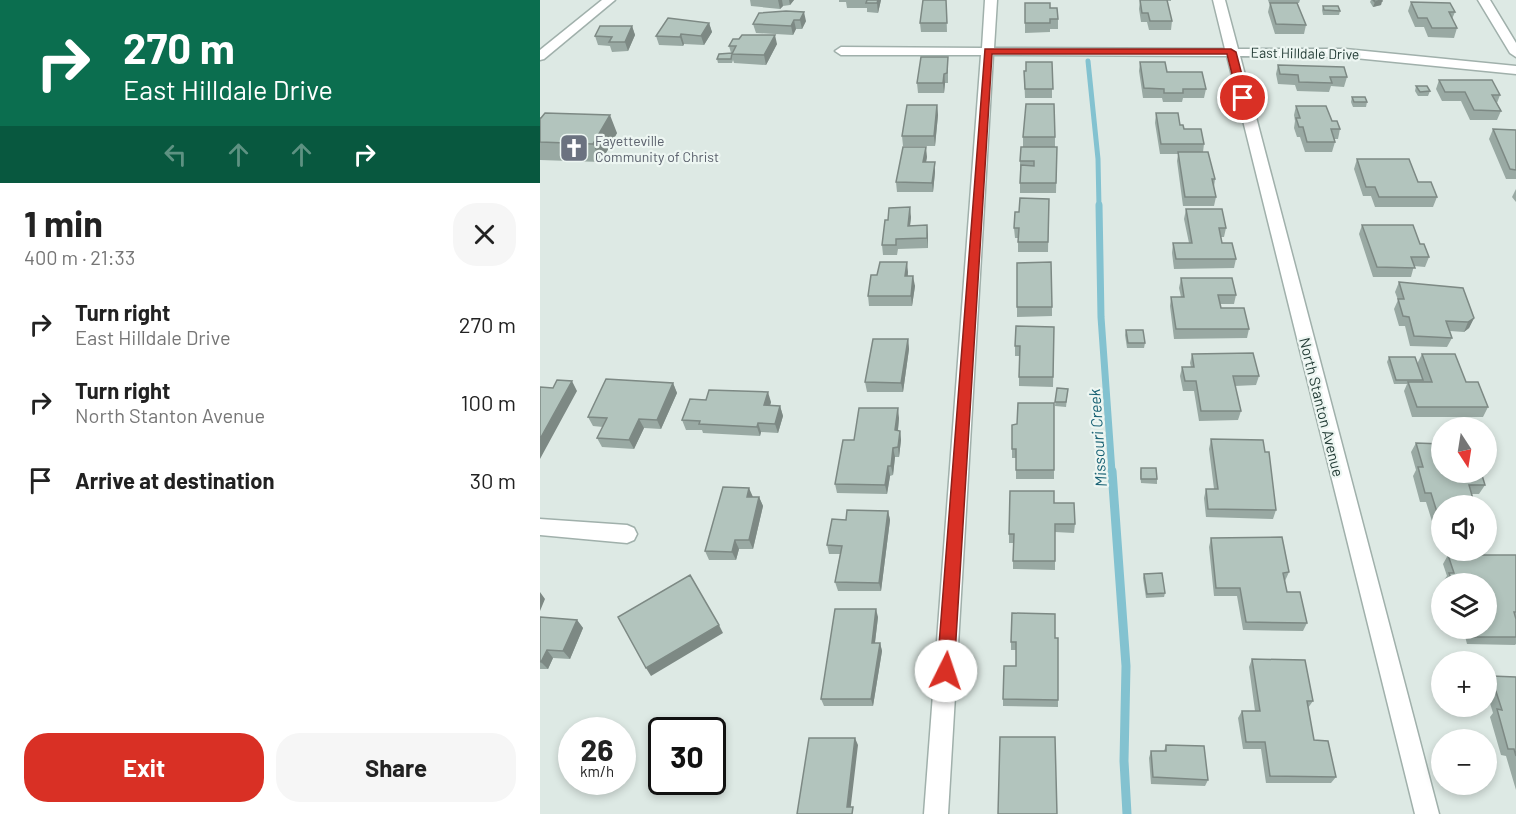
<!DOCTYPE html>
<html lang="en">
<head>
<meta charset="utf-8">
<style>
	body { margin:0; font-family:Barlow,sans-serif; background:#f6f6f6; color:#222; height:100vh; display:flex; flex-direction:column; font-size:22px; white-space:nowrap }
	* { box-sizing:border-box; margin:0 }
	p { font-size:20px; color:#767676 }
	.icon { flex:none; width:33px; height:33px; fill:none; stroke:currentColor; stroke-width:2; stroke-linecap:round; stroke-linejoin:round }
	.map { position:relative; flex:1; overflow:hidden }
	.drawer { display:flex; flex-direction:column; background:#fff; width:540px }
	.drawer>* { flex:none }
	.banner { background:#0b6e4f; color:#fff; overflow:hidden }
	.needle { width:39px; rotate:168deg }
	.fabs { position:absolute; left:891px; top:417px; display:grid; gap:12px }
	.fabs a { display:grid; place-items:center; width:66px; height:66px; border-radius:50%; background:#fff; box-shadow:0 3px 9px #0003; font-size:30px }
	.speed { position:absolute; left:18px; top:717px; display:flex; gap:12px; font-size:30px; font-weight:700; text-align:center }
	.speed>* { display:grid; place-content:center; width:78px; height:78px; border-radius:50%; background:#fff; box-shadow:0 3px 9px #0003; line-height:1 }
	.speed small { font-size:15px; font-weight:400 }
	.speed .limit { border:3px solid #111; border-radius:9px; background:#fff; color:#111 }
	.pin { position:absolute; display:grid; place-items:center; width:51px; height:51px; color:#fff; margin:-26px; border:3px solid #fff; border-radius:50%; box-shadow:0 2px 6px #0007 }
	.me { position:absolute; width:66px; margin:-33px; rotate:4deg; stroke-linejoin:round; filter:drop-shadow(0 0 4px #0008) }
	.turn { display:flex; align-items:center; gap:21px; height:126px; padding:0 24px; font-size:27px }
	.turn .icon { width:78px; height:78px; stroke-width:2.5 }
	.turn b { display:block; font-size:42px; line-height:51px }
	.lanes { display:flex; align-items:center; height:57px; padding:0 24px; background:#0003; justify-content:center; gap:30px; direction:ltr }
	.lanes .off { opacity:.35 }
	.round { display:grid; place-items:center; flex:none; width:63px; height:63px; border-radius:24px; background:#f6f6f6 }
	.overview { display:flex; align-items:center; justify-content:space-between; height:102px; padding:0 24px }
	h1 { font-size:36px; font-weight:700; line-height:45px }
	.action { display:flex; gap:12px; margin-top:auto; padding:12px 24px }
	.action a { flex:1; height:69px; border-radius:24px; background:#d93025; color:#fff; font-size:24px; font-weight:700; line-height:69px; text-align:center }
	.action a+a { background:#f6f6f6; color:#222 }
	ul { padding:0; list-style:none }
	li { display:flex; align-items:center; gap:18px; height:78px; padding:0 24px }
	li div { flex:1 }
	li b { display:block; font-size:22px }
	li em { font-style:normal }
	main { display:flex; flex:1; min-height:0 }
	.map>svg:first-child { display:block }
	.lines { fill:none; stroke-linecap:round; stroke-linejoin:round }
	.stream-far2 { stroke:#83c2d0; stroke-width:5 }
	.stream-far1 { stroke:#83c2d0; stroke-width:7 }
	.stream { stroke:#83c2d0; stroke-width:9 }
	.minor-casing { stroke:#a0b0ab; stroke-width:3 }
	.tertiary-casing { stroke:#a0b0ab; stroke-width:3 }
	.minor { fill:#fff; fill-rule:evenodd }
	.tertiary { fill:#fff; fill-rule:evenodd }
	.wall { fill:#99a9a3 }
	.shaded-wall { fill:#7d8984 }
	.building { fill:#b2c4bd; stroke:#7d8984; stroke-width:1.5 }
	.route { fill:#d93025; stroke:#8d1f18; stroke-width:1.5 }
	.labels { text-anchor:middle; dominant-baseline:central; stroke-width:4.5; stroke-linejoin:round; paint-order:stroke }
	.far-street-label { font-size:14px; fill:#1f3832; stroke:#edf6f2 }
	.far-worship-label { font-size:14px; fill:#5b616d; stroke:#edf6f2; text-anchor:start }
	.street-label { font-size:15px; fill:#1f3832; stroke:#edf6f2 }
	.water-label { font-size:16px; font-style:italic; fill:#196274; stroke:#edf6f2 }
</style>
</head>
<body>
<main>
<section class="drawer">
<div class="banner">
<div class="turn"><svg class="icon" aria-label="right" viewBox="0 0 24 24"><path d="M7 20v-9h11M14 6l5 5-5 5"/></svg><div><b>270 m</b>East Hilldale Drive</div></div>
<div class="lanes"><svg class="icon off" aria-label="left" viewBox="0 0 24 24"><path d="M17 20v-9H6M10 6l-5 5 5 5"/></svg><svg class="icon off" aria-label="ahead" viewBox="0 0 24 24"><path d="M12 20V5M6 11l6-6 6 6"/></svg><svg class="icon off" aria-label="ahead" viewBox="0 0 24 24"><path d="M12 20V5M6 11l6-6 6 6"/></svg><svg class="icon" aria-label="right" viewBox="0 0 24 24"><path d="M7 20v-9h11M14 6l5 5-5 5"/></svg></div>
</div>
<div class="overview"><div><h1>1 min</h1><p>400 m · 21:33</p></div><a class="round"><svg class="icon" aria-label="close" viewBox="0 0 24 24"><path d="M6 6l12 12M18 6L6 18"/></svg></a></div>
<ul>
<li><svg class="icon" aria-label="right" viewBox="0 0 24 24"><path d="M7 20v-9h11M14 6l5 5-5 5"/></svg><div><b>Turn right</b><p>East Hilldale Drive</p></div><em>270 m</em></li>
<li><svg class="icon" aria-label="right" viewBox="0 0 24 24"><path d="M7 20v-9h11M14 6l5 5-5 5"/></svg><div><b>Turn right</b><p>North Stanton Avenue</p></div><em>100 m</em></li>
<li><svg class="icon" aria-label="arrive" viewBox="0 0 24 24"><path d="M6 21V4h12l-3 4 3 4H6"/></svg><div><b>Arrive at destination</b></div><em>30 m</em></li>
</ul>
<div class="action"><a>Exit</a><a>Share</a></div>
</section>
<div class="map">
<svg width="976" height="814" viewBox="0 0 976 814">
	<rect width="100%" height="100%" fill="#dde9e4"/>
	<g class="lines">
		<path class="stream-far2" d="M548,61l10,98 1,48"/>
		<path class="stream-far1" d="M559,205l2,112 11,155"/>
		<path class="stream" d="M572,471l14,195 -2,95 3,53"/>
		<g class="minor-casing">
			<path id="minor" d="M445,0h12l-3,48 231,1 -12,-49h12l13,49h107l171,17v8l-171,-17 -105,-1 199,758h-24l-188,-758 -234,-1 -45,759h-24l57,-759h-140l-6,-4 6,-4 141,1z
				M938,0h12l26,43v14l-6,-4z
				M0,519l87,6 7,3 3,6 -3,6 -7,3 -87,-8z"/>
		</g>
		<g class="tertiary-casing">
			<path id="tertiary" d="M62,0h13l-71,59 -4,1v-10z"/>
		</g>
		<use href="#minor" class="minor"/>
		<use href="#tertiary" class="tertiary"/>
	</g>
	<path class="wall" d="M210,0h44l-4,5 -7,1 -3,3 -29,-3z
		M299,0h42l-3,13 -11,-1v-4h-20l-1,-6h-7z
		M406,0l1,32h-26l-1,-9z
		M600,0h31v1h-4l5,20 -1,9h-22l-2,-8h-6l-2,-13z
		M728,0h32l-1,3h-30z
		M831,0h11l-1,5 -8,2 -3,-5z
		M871,2l44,10 -3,7 5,9 -3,10 -26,-1 -4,-10h-9l-7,-16z
		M485,3l25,5 8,11v10h-8v3l-25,1z
		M730,3l36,22 -2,9h-29l-7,-22z
		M783,6l17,5 -1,4h-16l-1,-5z
		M219,13l47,8 -4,8h-6l-3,6 -37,-2 -3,-9z
		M169,23l3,9 -8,13 -20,-1 -1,2 -24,-1 -3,-9z
		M92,26l3,9 -7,16 -16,1 -2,-6 -12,-1 -3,-9z
		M237,44l-11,21 -32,-2 -1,-3 -1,3h-14l-1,-4 14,-6 -2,-7z
		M408,57v26h-3l-1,10h-26l-1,-10z
		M512,62v36h-27l-1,-27h2z
		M600,62l27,10 39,17 -2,9h-21l-1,4h-19l-1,-4h-19l-4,-27z
		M738,65l69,12 -3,10 -13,-1 -2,6 -32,-1 -2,-6 -17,-1 -2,-10z
		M899,80l61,15 -3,8 4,8 -4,9h-27l-9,-19h-19l-6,-12z
		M876,86l14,5 -2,5h-10l-3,-5z
		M812,97l15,5 -1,5h-13l-2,-5z
		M397,105l1,10 -3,31h-32l-1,-10z
		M756,106l36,15 8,8 -2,10h-4l1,3 -3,10h-27l-5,-15h-3l-3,-9 1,-7 -1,-6z
		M616,113l24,12 4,4 20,15 -1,8 12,27 -1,8 2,10 -2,9h-31l-6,-45 1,-7h-18l-5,-31z
		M0,118l77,15 -16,29 -61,-2z
		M953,129l23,1v49h-10l-17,-40z
		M483,137h32v10h-32z
		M517,147l-1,46h-36v-32z
		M387,157l-1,5 9,10 -2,20h-36l-1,-10z
		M817,159l61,23 19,15 -4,10h-58l-4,-11h-8l-9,-27z
		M976,189v13l-4,-5z
		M509,199l-1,53h-30v-14h-3l-1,-10 5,-16z
		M646,209l40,19 -2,9h-3l1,6 14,16 -2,9 -60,1 -2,-16 1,-10h16l-5,-24z
		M371,217l-1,8 18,10v13l-30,1 -1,6h-14l-1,-10z
		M822,225l58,19 9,13 -4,10 -11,-1 -3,11h-38l-14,-43z
		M477,263l35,44v9l-35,1z
		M368,272v4l7,10 -3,20h-43l-1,-10 9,-21z
		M641,278l55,17 -2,9h-14l1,4 28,21 -2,9 -73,1 -4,-33 1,-9h10l-2,-9z
		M859,282l75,36 -5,10 -5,4 -14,-1 2,7 -5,9 -37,-1 -5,-20h-6l-5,-17 4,-9 -3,-8z
		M514,327l-1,60 -34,-1v-30h-4v-10z
		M586,330l19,13 -1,5h-17l-2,-13z
		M368,339l1,10 -6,43h-36l-2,-10z
		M652,354l67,22 -3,9 -21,1 6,25 -3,9 -39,1 -5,-30h-11l-3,-15 2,-9h9l-1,-4z
		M882,354l44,28 22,25 -5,10h-71l-8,-26 3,-7h-13l-7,-22 2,-5 28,7z
		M133,383l4,10 -16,36 -17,-1 -10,21 -32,-2 -5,-9 6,-11 -10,-1 -5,-9z
		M517,388l11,1 -2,18 -11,-1z
		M231,402l-1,4h10l3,10 -5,17 -17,-1 -1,4 -57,-3 -1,-3h-16l-4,-10z
		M359,418l-1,13h2l1,9 -2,17h-4l-2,18 -3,1 -3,18 -50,-1 -2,-9 19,-44z
		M472,425l42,45v9h-38v-21h-4z
		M671,439l65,71 -3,9 -67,-2 -2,-19 2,-9h8l-5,-40z
		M876,443l26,29 43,13 -6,9h-7l-30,12v28h-6l-10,-32h-6l-7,-26 3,-6 -5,-18z
		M601,468l16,11v5l-16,-1 -1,-11z
		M212,497h7l4,9 -10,43h-14l-3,11h-27l-4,-9z
		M514,503l21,21 -1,9 -19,-1v38l-42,-1v-26h-4v-9z
		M348,511l2,9 -9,71h-43l-3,-9 5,-28h-11l-2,-9 19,-25z
		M671,538l78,34 -4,9 2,11 20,31 -4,8 -60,-1 -6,-34h-23l-5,-49z
		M908,555h68v89l-1,1 -48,-1 -4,-16h23v-44h-42l-1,-3 4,-5 -4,-12z
		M604,574l21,19 -1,4 -18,1 -3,-20z
		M0,617l37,3 6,8 -13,31 -17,-1 -5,11h-8z
		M338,617l-3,26h5l2,8 -9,55h-49l-3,-7z
		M515,638l3,62v7l-55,-1v-7l13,-33v-16h-5v-8z
		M712,659l61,42 -5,7 6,32 22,37 -5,6h-65l-5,-34h-18l-5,-31 4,-7h13l-6,-44z
		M951,676l25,1v113l-10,-34 -5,-1 -11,-38 3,-4 -7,-23v-9z
		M626,745l42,35 -3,6 -54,-2 -2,-26 2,-7h13z"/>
	<path class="shaded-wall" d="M238,0h4l1,6 -3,3z
		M249,0h5l-4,5z
		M338,0h3l-3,13 -1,-10z
		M842,1l-1,4 -8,2 2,-5z
		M264,12l2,9 -4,8 -2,-9z
		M254,20l2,9 -3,6 -2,-9z
		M169,23l3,9 -8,13 -3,-9z
		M92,26l3,9 -7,16 -3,-9z
		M141,34l3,10 -1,2 -3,-9z
		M235,35l2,9 -11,21 -2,-10z
		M404,74l1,9 -1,10 -1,-10z
		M397,105l1,10 -3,31 -1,-10z
		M70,115l7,18 -16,29 -8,-18z
		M386,147l1,10 -3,14 -1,-9z
		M395,162v10l-2,20 -1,-9z
		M370,207l1,10 -2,18 -1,-9z
		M387,225l1,10v13l-1,-10z
		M367,262l1,10 -2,14 -1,-10z
		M373,276l2,10 -3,20 -1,-10z
		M934,318l-5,10 -5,4 4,-10z
		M368,339l1,10 -6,43 -2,-9z
		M32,381l5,10 -37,68v-20z
		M133,383l4,10 -16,36 -4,-9z
		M228,392l3,10 -4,13 -3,-10z
		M240,406l3,10 -5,17 -3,-9z
		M358,408l1,10 -2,21 -2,-9z
		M99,419l5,9 -10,21 -5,-9z
		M218,423l3,9 -1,4 -3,-9z
		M360,431l1,9 -2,17 -1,-10z
		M353,448l2,9 -2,18 -2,-9z
		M348,466l2,10 -3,18 -2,-9z
		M209,488l4,9h-6z
		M219,497l4,9 -10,43 -4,-9z
		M348,511l2,9 -9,71 -2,-8z
		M195,540l4,9 -3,11 -4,-8z
		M0,592l5,7 -5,12z
		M336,609l2,8 -4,33 -2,-7z
		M37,620l6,8 -13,31 -7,-8z
		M179,625l4,8 -72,43 -5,-8z
		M340,643l2,8 -9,55 -2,-7z
		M7,650l6,8 -5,11 -7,-7z
		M315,738l3,7 -8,68 -3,-6z"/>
	<path class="building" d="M327,0h11l-1,3h-11z
		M383,0h23l1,23h-27z
		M600,0h27l5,21h-22l-2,-8h-6z
		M833,0h9v1l-7,1z
		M871,2l39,1 5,9h-6l8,16h-25l-5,-10h-9z
		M485,3h25v5h7l1,11h-8v4h-25z
		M730,3h27l9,22 -30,-1z
		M783,6h15l2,5 -16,-1z
		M246,11l18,1 -4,8h-6l-3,6 -38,-2 6,-11z
		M128,18l41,5 -8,13 -20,-2 -1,3 -24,-1z
		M60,26h32l-7,16h-16l3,-5 -17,-1z
		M202,35h33l-11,20 -32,-1 4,-8h-7l4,-7h6z
		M192,53l-1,6h-14l2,-5z
		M381,57h27l-1,16 -3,1 -1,9h-26z
		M486,62h26l1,27h-28l-1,-18h2z
		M600,62h25l2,10h35l4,17h-23v4h-19v-4l-20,-1z
		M738,65l66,2 3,10h-17l2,6 -33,-1 -1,-7 -18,-1z
		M899,80h53l8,15h-8l9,16 -27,-1 -9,-18h-20z
		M876,86h11l3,5 -10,1z
		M812,97h13l2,5h-13z
		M486,104h28l1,33h-32z
		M367,105h30l-3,31h-32z
		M756,106h30l6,15h5l3,8h-9l4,13h-28l-4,-15h-4l-3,-9h4z
		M5,113l65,2 -17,29 -53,-2v-24h1z
		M616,113h22l2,12h3l1,4h17l3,15h-43z
		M953,129l23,1v40l-6,-1z
		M363,147h23l-3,15h12l-3,21 -36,-1z
		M481,147h36l-1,36h-36l1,-18 13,1v-5h-14z
		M638,152h30l7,27h-3l4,18h-31z
		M817,159h52l9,23h13l6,15h-58l-4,-10h-9z
		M480,198l29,1 -1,43h-30l1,-14h-5l1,-16h4z
		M370,207l-2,19 19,-1v13l-31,1v6h-14l3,-25h3l1,-12z
		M646,209h36l4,19h-7l3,15h10l4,16h-60l-3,-16h19z
		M822,225h51l7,19h4l5,13h-18l4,11 -38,-1z
		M340,262h27l-2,14h8l-2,20h-43l3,-21h6z
		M511,262l1,45h-35v-44z
		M641,278h51l4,17h-18l3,13h23l5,21h-73l-5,-32h13z
		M859,282l64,6 11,30 -6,4 -22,-1 6,17 -38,-2 -5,-19 -6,-1 -5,-17h6z
		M476,326l38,1 -1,50h-34l1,-31h-5z
		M586,330h17l2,13h-17z
		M333,339h35l-7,44 -36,-1z
		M713,353l6,23h-26l8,35h-40l-5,-30h-11l-3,-14h12l-2,-13z
		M882,354h33l11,28h12l10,25h-71l-9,-25h24z
		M849,357h26l8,23h-27z
		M66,379l67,4 -16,37 -18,-1 -10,21 -32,-2 10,-20 -19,-1z
		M17,380l15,1 -32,58v-52l13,1z
		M517,388l11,1 -2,13h-11z
		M169,390l59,2 -4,13 16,1 -5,18 -17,-1 -1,4 -58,-3 1,-3 -18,-1 8,-21 16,1z
		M478,403h36v67h-38v-21h-4v-24l5,-1z
		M319,408h39l-3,22 5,1 -2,16 -5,1 -2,18h-3l-3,19 -50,-1 8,-44h11z
		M671,439l52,1 2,12h4l7,58 -68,-1 -2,-20h12z
		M876,443l26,1v28h39l4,13h-16l6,21h-33l-1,19 -10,-32h-6l-7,-26h5z
		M601,468h15l1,11h-16z
		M183,487l26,1 -2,9h12l-10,43h-14l-3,12 -27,-1z
		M470,491h44v12h20l1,21h-20v37h-42l1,-27h-5z
		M307,510l41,1 -9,72 -44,-1 7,-36 -15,-1 5,-26 14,1z
		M742,537l7,35 -6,1 4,19h13l7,31 -61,-1 -6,-34h-24l-5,-50z
		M908,555h68v57h-2l2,7v18h-43l-2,-9h15v-44h-33l-4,-11h5z
		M622,573l3,20 -18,1 -3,-20z
		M150,575l29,50 -73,43 -28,-51z
		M295,609h41l-4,34h8l-9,56h-50z
		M472,613l43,1v24h3v62l-55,-1 1,-33h12v-24h-5z
		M0,617l37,3 -14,31 -16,-1 -6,12 -1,-1z
		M712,659l53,1 8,41h-6l7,39 14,1 8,36 -66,-1 -5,-34h-19l-4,-31h18z
		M951,676l25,1v79l-2,-7h-6l-11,-40 5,1z
		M460,737h55l2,77h-59z
		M269,738h46l-8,69h6l-1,7h-55z
		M626,745l38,1 4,34 -55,-3 -2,-26h15z"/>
	<path class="route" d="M445,49h246l5,3 12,46 -5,3 -5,-3 -11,-44h-235l-38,617 -2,6 -6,2 -6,-2 -3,-6z"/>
	<defs>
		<g id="church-square" transform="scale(1.5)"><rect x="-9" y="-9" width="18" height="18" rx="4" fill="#6b7280" stroke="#edf6f2"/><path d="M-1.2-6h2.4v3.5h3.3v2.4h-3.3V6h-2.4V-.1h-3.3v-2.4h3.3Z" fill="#fff"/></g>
	</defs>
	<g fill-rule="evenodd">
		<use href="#church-square" x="34" y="148"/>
	</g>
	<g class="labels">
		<g class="far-street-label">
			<text transform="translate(765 53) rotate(1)">East Hilldale Drive</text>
		</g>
		<g class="far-worship-label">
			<text x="55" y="140">Fayetteville<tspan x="55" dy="16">Community of Christ</tspan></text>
		</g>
		<g class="street-label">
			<text transform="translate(782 407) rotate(76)">North Stanton Avenue</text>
		</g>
		<g class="water-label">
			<text transform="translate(557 438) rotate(-94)">Missouri Creek</text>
		</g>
	</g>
</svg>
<div class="fabs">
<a><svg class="needle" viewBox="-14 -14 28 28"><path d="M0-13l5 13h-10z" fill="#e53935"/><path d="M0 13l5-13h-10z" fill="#767676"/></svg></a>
<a><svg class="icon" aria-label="sound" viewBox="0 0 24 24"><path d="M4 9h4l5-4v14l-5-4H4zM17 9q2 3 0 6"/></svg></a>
<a><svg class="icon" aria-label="layers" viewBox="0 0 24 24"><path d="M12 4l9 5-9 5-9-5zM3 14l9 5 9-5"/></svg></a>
<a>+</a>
<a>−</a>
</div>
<div class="speed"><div>26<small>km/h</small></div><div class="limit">30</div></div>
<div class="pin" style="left:703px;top:98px;background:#d93025"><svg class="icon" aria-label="arrive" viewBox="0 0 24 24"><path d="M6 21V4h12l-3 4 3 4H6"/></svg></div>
<svg class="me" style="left:406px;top:671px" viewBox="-20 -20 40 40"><circle r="19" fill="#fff"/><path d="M0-13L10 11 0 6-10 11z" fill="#d93025"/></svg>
</div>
</main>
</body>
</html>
